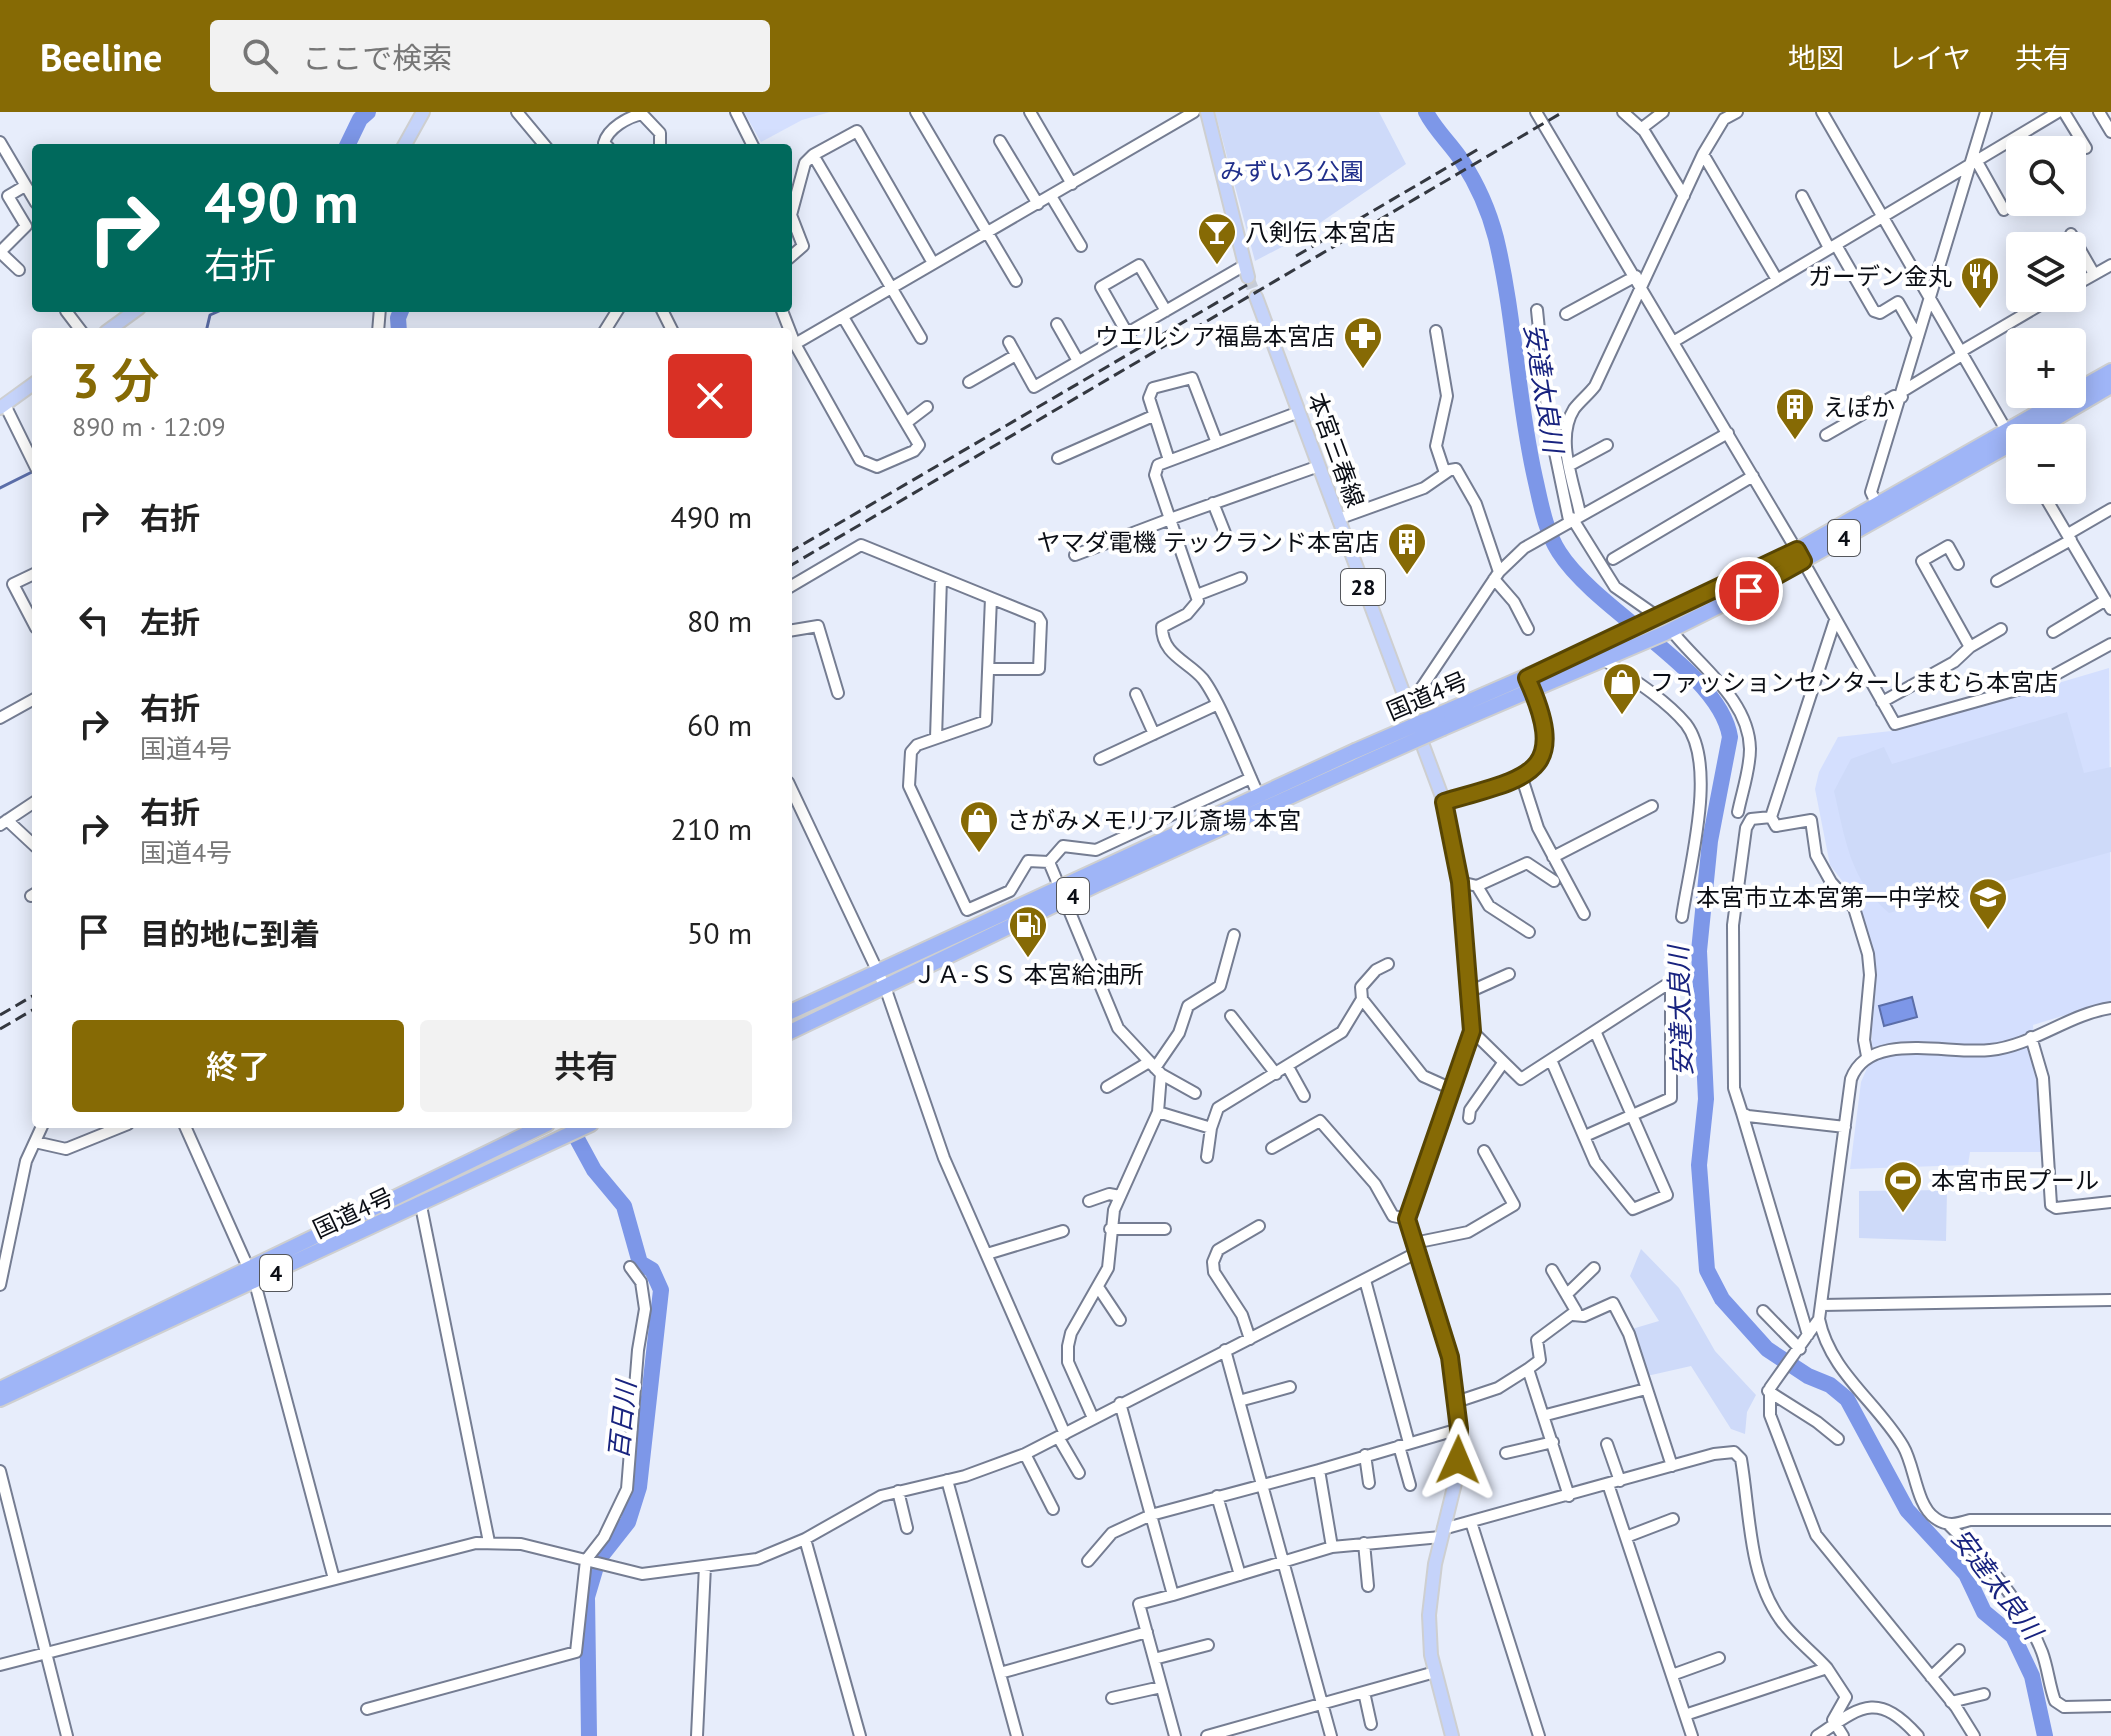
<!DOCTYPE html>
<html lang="ja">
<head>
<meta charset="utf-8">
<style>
	body { margin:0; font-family:"PT Sans","Noto Sans JP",sans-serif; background:#f2f2f2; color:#222; height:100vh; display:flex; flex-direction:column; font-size:30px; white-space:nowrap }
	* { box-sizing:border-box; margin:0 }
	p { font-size:26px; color:#767676 }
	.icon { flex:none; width:44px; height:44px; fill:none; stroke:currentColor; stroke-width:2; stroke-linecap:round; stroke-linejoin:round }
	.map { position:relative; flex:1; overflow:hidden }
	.sheet { position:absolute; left:32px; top:216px; width:760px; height:800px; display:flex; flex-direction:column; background:#fff; border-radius:8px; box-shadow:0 4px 20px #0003 }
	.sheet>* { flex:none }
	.banner { position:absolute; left:32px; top:32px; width:760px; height:168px; border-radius:8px; box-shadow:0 4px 20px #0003; background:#00695c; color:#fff; overflow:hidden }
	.tools { position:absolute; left:2006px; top:24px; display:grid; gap:16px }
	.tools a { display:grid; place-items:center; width:80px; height:80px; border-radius:8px; background:#fff; box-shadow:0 4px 20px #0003; font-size:40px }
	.pin { position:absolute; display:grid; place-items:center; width:68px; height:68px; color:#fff; margin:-34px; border:4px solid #fff; border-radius:50%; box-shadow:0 2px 8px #0007 }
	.me { position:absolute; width:88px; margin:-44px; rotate:1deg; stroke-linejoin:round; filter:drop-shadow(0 0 6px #0008) }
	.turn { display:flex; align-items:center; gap:28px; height:168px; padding:0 40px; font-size:36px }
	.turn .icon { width:104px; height:104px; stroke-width:2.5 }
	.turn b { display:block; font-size:56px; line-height:68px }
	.round { display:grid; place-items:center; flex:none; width:84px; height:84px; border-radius:8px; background:#f2f2f2 }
	.headline { display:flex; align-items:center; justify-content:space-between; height:136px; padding:0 40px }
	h1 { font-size:48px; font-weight:600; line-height:60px; color:#866a05 }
	.button { display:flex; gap:16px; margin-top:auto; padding:16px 40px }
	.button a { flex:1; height:92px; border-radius:8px; background:#866a05; color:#fff; font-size:32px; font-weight:600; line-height:92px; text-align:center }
	.button a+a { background:#f2f2f2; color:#222 }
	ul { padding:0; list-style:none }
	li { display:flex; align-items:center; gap:24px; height:104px; padding:0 40px }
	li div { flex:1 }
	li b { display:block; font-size:30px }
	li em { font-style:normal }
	header { display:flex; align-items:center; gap:48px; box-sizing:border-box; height:112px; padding:0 40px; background:#866a05; color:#fff }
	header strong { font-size:38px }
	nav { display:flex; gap:44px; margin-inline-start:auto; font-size:28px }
	.search { width:560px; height:72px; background:#f2f2f2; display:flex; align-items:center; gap:20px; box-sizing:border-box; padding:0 28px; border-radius:8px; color:#767676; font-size:30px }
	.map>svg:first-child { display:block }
	.built { fill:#d4dffe }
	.green { fill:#cedaf9 }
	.water { fill:#7d97e8; stroke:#5b6ea9; stroke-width:2 }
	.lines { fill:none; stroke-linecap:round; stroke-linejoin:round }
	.stream { stroke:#5b6ea9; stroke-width:3 }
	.river { stroke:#7d97e8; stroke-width:16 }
	.major-tunnel { stroke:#c6ccd8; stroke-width:12; stroke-dasharray:12 6; stroke-linecap:butt }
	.minor-casing { stroke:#757d92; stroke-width:14 }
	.major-casing { stroke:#cecfd0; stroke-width:16 }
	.highway-casing { stroke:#cecfd0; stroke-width:18 }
	.minor { stroke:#fff; stroke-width:10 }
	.major { stroke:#c5d3fa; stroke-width:12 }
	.highway { stroke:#9fb5f7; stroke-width:14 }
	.rail { stroke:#343840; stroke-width:3; stroke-dasharray:12 6; stroke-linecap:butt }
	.highway-bridge-casing { stroke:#cecfd0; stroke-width:18; stroke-linecap:butt }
	.highway-bridge { stroke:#9fb5f7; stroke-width:14 }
	.route-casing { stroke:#574503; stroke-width:20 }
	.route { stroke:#866a05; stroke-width:14 }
	.labels { text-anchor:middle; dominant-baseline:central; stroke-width:8; stroke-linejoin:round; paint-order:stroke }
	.shield { fill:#fff; stroke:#54565b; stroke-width:2 }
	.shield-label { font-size:22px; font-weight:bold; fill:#0b0e15 }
	.park-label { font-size:24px; fill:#202f8b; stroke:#fff }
	.poi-label { font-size:24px; fill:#0b0e15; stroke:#fff; text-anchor:start }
	.street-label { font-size:24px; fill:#0b0e15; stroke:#fff }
	.water-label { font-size:26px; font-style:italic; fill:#18237f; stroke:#fff }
</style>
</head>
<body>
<header>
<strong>Beeline</strong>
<div class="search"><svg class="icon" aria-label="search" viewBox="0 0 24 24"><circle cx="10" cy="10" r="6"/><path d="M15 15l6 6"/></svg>ここで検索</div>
<nav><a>地図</a><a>レイヤ</a><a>共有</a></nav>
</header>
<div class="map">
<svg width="2111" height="1624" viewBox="0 0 2111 1624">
	<rect width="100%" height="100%" fill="#e7edfb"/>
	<path class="built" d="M744,0h86l-28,8 -41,22z
		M2109,556l2,333 -78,24 9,127h-72l-2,13 -118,4 11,-87 10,-23 3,-95 -18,-65 -26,-34 -15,-76 4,-17 19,-35 62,-7z"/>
	<path class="green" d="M1215,0h164l27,52 -111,76 -40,21z
		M2067,600l17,61 27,-6v85l-222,61c-39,-32 -44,-75 -55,-122l17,-32 33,-12 8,17z
		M1947,1078l-1,51 -87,-3v-47z
		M1641,1137l38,39 36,63 41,44 -9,17 -2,22 -14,-5 -40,-63 -44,10 -15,-47 27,-8 -29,-45z"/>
	<path class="water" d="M1912,885l5,20 -33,9 -5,-20z"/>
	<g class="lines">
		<path class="stream" d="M206,220l4,-17 16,-7
			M0,376l36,-18"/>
		<path class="river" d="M1426,0c9,18 25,32 36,49 15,23 27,50 34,77 19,79 21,161 39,240 6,26 10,52 24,74 38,60 161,119 171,185l-20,104 -11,110 7,148 -7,66 8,105 15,29 45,50 41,27 22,9 17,14 60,111 59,64 18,38 29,24 19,40 13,60
			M346,36l14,-29 8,-7
			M399,220l-1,-14 4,-10
			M569,1012l25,46 30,36 16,57 12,7 9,20 -22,197 -11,35 -30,38 -11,37 2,139"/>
		<path class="major-tunnel" d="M1248,165l8,20"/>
		<g class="minor-casing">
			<path id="minor" d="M517,0l30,36
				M736,0l18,36
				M916,0l100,169
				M1030,0l42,72
				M1536,0l267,449 92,163 143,-40 73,-40
				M1623,0l21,19 40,65
				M1822,0l198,342
				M2064,0l22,36
				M2099,0l12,20
				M1642,16l21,-16
				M2018,24l8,14
				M1000,29l38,63
				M0,30l36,61
				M609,36l-5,-5c4,-15 24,-26 38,-29l18,19v15
				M1703,42l73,124
				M1976,48l28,50
				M1051,84l30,50
				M1802,84l27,52
				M2071,122l23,40
				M1836,133l38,66 6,2 18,-11 20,35
				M788,147l15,-13 -12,-31 14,-52 8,-8
				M19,158l-19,-18 26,-26 -18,-30 17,-10
				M2072,175l39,-22
				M661,196l12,24
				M781,196l14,36
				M1537,198l11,109 21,101
				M66,199l16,21
				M1566,202l70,-38
				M843,205l76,128 -5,6 -37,16 -17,-7 -65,-116 399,-232
				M1057,212l21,37
				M1436,219l11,65 -11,50 9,27
				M378,220l2,-24
				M604,220l15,-24
				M1127,221l-26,-46 38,-22 27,46
				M921,226l-108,-183 44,-24 76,132
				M1009,230l25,45 211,-122
				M1673,230l385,-230
				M1960,240l92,-54
				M969,270l47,-27
				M1903,279l59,-36
				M5,293l31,63
				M906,311l21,-16
				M1826,323l68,-39 8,1
				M1058,346l95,-42
				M1169,348l-20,-62 4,-10 39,-10 25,65
				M1570,353l37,-20
				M2041,378l70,119
				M1213,391l12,30
				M1877,393l-6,-13 115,-380
				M1580,402c-6,-32 -25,-75 -6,-105 6,-8 15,-15 21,-23l108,-232 21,-35 13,-7
				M1572,406l43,69 43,30
				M1338,407l86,-31 26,-18 6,-1 20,35 23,68
				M2068,422l43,-25
				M1075,443l95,-36 -15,-44 3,-10 141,-53
				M1613,447l140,-83
				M1958,452l-10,-18 -26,15 48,86
				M36,461l-23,11 23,44
				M1494,467l20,23 14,27
				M1997,469l74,-41
				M788,476l73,-43 130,53 -5,123 -69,24 -6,7 -2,34 58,124 43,-19 18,-30 21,1 69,166 43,46 -3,38 -44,98 -6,58 -37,65 -3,13v16l25,56
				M1197,483l44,-17
				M1835,508l-64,197 -20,2 -5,9 -13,97 1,163 8,25 6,3 97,11
				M1671,518c28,36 78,69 79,119 0,21 -8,43 -12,63
				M788,519l30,-5 20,67
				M2053,520l53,-32
				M1604,548c27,18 61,39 82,64 32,42 3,143 -4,193
				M990,557h49l2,-47 -3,-5 -47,-19
				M1136,582l18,40
				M1882,590l72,-40 16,-15 31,-18
				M1408,596l91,-136 25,-24 204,-115
				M0,606l36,-20
				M936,626l5,-160
				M1100,647l116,-54
				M1521,663l17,53 46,86
				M788,670l97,205 59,171 121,276
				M1258,682c-14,-30 -37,-91 -55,-115 -15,-18 -41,-24 -41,-52l25,-13 11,-13 -28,-82 149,-53
				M1771,705l5,9 35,-6 5,35 15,27 23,26 14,46 2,21 -6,65 3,16
				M7,708l29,27
				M0,713l36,-24
				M1553,745l99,-51
				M1049,750l14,-16 33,4 155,-72
				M1460,770l17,4 12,20 40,26
				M1477,774l50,-23 27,18
				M31,784l5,-3
				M1471,879l38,-17
				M1362,887l-1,-12 15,-17 12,-6
				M1231,904l45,58
				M1472,919l49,48 145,-94 5,3v110l-86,38
				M2031,925l12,41 8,127 5,3 55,-6
				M1551,948l44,102 38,47 34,-14 -72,-164
				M1288,955l16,29
				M1155,956l24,-35 9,-27 32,-20 14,-51
				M1161,962l34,19
				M1107,975l42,-25
				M1158,1000l53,16 7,-20 124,-76 20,-33 61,77 29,13
				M1742,1001l66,222
				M1469,1006l1,-8 33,-47
				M184,1012l71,159 79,296
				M35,1030l31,7 62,-25
				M1272,1036l48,-27 55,63 18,32 14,3
				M1207,1045l4,-29
				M1089,1089l20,-7 11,2
				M421,1094l68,336
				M1110,1117h55
				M1414,1131l54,-11 46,-27 -30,-54
				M987,1142l76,-23
				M1365,1168l44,163
				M0,1173l26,-124 17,-37
				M1098,1175l22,33
				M1567,1182l27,-26
				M1822,1193l289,-5
				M1763,1199l37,38
				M1573,1203l11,1 29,-13 16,31 43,132
				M1819,1207c11,53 58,83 84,127 12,20 13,59 32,72 12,9 22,6 35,2h141
				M1250,1227l-8,-24 -28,-43 -1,-10 5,-12 41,-24
				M1225,1238l106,386
				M1528,1257l12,-9 -3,-20 39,-29 -24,-41
				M1768,1279l49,31 21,17
				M1239,1289l51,-14
				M1456,1290l42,-14 30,-19 41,127
				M1120,1291l53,192 -34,9 36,132
				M1546,1303l100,-26
				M1058,1325l21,36
				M1607,1332l13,37
				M1399,1334l11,39
				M1506,1341l47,-11
				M1025,1342l28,55
				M1365,1343l4,28
				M0,1359l67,265
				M947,1368l70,256
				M1608,1372l84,252
				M898,1379l9,37
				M1217,1384l23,79
				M1471,1410l68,214
				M1949,1413c37,36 74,78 93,127 6,16 7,33 13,49l9,6 47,-1
				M1443,1417l271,-75 20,-2 7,7c9,52 7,115 39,160 12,18 32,32 47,49
				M1626,1425l47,-18
				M805,1427l55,197
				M1364,1431l4,43
				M1332,1435l-13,-77 140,-41
				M1088,1449l24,-28 39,-18 168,-45
				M1173,1483l159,-48 109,-10
				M1154,1547l54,-14
				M0,1553l476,-122 45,1 121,30 115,-15 48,-20 76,-43 84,-20 60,-22 393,-202
				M1000,1561l147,-41
				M1672,1563l47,-17
				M1931,1565l28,-27
				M1364,1580l7,32
				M1112,1586l49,-11
				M1951,1590l33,-8
				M367,1597l209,-57 10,-92 18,-23 23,-48 11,-139 7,-41 -4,-27 -11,-15
				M1685,1603l142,-47 19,29 -13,23 10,16
				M697,1624l8,-170
				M1207,1624l228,-64
				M1817,1624c43,-29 60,-46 101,0
				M1974,1624l-18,-29 -140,-172 -46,-120v-27l49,-69 32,-240c18,-49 97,-24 139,-29 42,-4 79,-36 121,-42"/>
		</g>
		<g class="major-casing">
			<path id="major" d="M1207,0l41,165
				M403,36l20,-36
				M1256,185l188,505 16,80 12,149 -65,188 43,138 9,72 -3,50 -21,85 -6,51 2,40 21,81
				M106,220l33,-24
				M0,296l36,-26"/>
		</g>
		<g class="highway-casing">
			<path id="highway" d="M2072,281l39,-22
				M2022,326l89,-52
				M1438,603l163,-71 196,-94 274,-156
				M1443,616l222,-95 84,-42 271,-152
				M1444,690c80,-24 127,-26 84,-120
				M788,901l567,-262
				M788,921l308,-148 264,-120
				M0,1277l547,-265
				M0,1287l591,-275"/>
		</g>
		<use href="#minor" class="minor"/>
		<use href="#major" class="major"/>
		<use href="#highway" class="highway"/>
		<path class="rail" d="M1296,144l186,-109
			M788,441l459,-268
			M788,455l775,-455
			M0,903l36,-21
			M0,917l36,-21"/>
		<g class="highway-bridge-casing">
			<path id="highway-bridge" d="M1355,639l83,-36
				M1360,653l83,-37"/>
		</g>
		<use href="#highway-bridge" class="highway-bridge"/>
	</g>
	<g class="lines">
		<g class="route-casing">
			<path id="route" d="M1458,1348l1,-31 -9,-72 -43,-138 65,-188 -12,-149 -16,-80c85,-25 127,-27 83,-124l270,-128 6,11 -54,30"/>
		</g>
		<use href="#route" class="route"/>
	</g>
	<defs>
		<g id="bar-pin" transform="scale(2)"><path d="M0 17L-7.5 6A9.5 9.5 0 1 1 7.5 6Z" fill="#866a05" stroke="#fff"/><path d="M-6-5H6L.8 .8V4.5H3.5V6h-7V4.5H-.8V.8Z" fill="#fff"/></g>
		<g id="restaurant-pin" transform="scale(2)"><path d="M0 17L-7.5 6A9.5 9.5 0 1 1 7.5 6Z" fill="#866a05" stroke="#fff"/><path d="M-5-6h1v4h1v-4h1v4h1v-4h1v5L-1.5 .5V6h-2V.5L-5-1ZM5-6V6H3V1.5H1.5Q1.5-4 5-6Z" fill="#fff"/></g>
		<g id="pharmacy-pin" transform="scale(2)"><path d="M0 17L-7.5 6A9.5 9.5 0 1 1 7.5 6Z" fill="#866a05" stroke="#fff"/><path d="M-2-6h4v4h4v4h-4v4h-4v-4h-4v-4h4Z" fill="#fff"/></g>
		<g id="building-pin" transform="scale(2)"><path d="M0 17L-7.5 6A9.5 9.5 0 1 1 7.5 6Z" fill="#866a05" stroke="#fff"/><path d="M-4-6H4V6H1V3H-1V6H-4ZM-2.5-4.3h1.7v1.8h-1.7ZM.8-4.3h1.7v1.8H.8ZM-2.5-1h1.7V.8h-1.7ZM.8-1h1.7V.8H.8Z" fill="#fff"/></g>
		<g id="shop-pin" transform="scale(2)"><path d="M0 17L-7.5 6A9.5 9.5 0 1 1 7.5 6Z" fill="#866a05" stroke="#fff"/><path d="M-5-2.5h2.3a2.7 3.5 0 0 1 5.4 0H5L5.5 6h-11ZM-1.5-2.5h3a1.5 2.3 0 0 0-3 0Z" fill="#fff"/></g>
		<g id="school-pin" transform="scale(2)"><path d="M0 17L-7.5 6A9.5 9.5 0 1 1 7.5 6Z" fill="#866a05" stroke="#fff"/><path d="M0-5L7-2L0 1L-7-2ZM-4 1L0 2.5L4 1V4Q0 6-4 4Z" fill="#fff"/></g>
		<g id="fuel-pin" transform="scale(2)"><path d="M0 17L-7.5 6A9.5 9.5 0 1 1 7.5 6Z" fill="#866a05" stroke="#fff"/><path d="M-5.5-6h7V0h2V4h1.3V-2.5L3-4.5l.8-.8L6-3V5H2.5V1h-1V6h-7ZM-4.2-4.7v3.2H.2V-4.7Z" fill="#fff"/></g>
		<g id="stadium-pin" transform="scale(2)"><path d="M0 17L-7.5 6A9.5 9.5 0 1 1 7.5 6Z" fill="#866a05" stroke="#fff"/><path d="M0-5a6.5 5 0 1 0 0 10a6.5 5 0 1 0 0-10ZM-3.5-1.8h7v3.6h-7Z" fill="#fff"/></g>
	</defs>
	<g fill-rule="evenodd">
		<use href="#bar-pin" x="1217" y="120"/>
		<use href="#restaurant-pin" x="1980" y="164"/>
		<use href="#pharmacy-pin" x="1363" y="224"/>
		<use href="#building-pin" x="1795" y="295"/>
		<use href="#building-pin" x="1407" y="430"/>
		<use href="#shop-pin" x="1622" y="570"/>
		<use href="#shop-pin" x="979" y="708"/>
		<use href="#school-pin" x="1988" y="785"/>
		<use href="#fuel-pin" x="1028" y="813"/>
		<use href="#stadium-pin" x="1903" y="1068"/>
	</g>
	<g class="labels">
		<g class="shield">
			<rect x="1828" y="408" width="32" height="36" rx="6"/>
			<rect x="1341" y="457" width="44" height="36" rx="6"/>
			<rect x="1057" y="766" width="32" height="36" rx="6"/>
			<rect x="260" y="1143" width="32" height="36" rx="6"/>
		</g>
		<g class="shield-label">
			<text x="1844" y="426">4</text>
			<text x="1363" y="475">28</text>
			<text x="1073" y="784">4</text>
			<text x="276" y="1161">4</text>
		</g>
		<g class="park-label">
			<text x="1292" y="59">みずいろ公園</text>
		</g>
		<g class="poi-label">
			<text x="1245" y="120">八剣伝 本宮店</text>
			<text x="1952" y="164" text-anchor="end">ガーデン金丸</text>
			<text x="1335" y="224" text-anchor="end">ウエルシア福島本宮店</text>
			<text x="1823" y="295">えぽか</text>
			<text x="1379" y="430" text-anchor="end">ヤマダ電機 テックランド本宮店</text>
			<text x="1650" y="570">ファッションセンターしまむら本宮店</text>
			<text x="1007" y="708">さがみメモリアル斎場 本宮</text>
			<text x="1960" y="785" text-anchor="end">本宮市立本宮第一中学校</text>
			<text x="1028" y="862" text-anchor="middle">ＪＡ-ＳＳ 本宮給油所</text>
			<text x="1931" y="1068">本宮市民プール</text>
		</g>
		<g class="street-label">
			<text transform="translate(1336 338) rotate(70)">本宮三春線</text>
			<text transform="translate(1427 584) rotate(-23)">国道4号</text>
			<text transform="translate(353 1101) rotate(-25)">国道4号</text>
		</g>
		<g class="water-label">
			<text transform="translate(1544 276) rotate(81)">安達太良川</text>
			<text transform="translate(1680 899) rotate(-92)">安達太良川</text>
			<text transform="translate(622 1308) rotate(-84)">百日川</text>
			<text transform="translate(1997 1472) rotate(53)">安達太良川</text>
		</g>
	</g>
</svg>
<div class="tools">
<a><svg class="icon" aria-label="search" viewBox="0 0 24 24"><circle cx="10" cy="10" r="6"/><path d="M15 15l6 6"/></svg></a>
<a><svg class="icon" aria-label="layers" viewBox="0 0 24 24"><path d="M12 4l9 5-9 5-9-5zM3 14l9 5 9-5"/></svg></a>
<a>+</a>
<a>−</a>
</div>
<div class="pin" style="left:1749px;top:479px;background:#d93025"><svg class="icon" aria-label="arrive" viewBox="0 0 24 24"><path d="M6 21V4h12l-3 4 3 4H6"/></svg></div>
<svg class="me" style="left:1458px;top:1348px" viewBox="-20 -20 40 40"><path d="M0-17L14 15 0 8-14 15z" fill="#866a05" stroke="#fff" stroke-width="4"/></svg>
<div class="banner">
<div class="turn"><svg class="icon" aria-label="right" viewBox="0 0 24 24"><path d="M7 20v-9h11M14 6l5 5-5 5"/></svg><div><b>490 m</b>右折</div></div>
</div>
<section class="sheet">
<div class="headline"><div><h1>3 分</h1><p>890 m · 12:09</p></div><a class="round" style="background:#d93025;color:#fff"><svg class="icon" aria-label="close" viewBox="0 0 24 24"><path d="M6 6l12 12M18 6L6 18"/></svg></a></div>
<ul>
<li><svg class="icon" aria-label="right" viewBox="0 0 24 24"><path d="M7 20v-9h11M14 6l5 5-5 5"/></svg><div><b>右折</b></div><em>490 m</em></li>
<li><svg class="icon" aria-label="left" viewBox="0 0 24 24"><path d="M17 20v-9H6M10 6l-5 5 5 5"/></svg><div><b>左折</b></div><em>80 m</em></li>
<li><svg class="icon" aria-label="right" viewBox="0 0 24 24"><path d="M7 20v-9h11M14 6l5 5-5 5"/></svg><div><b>右折</b><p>国道4号</p></div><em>60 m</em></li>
<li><svg class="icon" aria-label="right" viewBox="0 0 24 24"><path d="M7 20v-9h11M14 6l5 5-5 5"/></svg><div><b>右折</b><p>国道4号</p></div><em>210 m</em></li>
<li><svg class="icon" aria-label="arrive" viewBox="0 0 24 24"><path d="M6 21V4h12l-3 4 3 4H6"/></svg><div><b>目的地に到着</b></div><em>50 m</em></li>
</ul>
<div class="button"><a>終了</a><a>共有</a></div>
</section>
</div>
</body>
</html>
